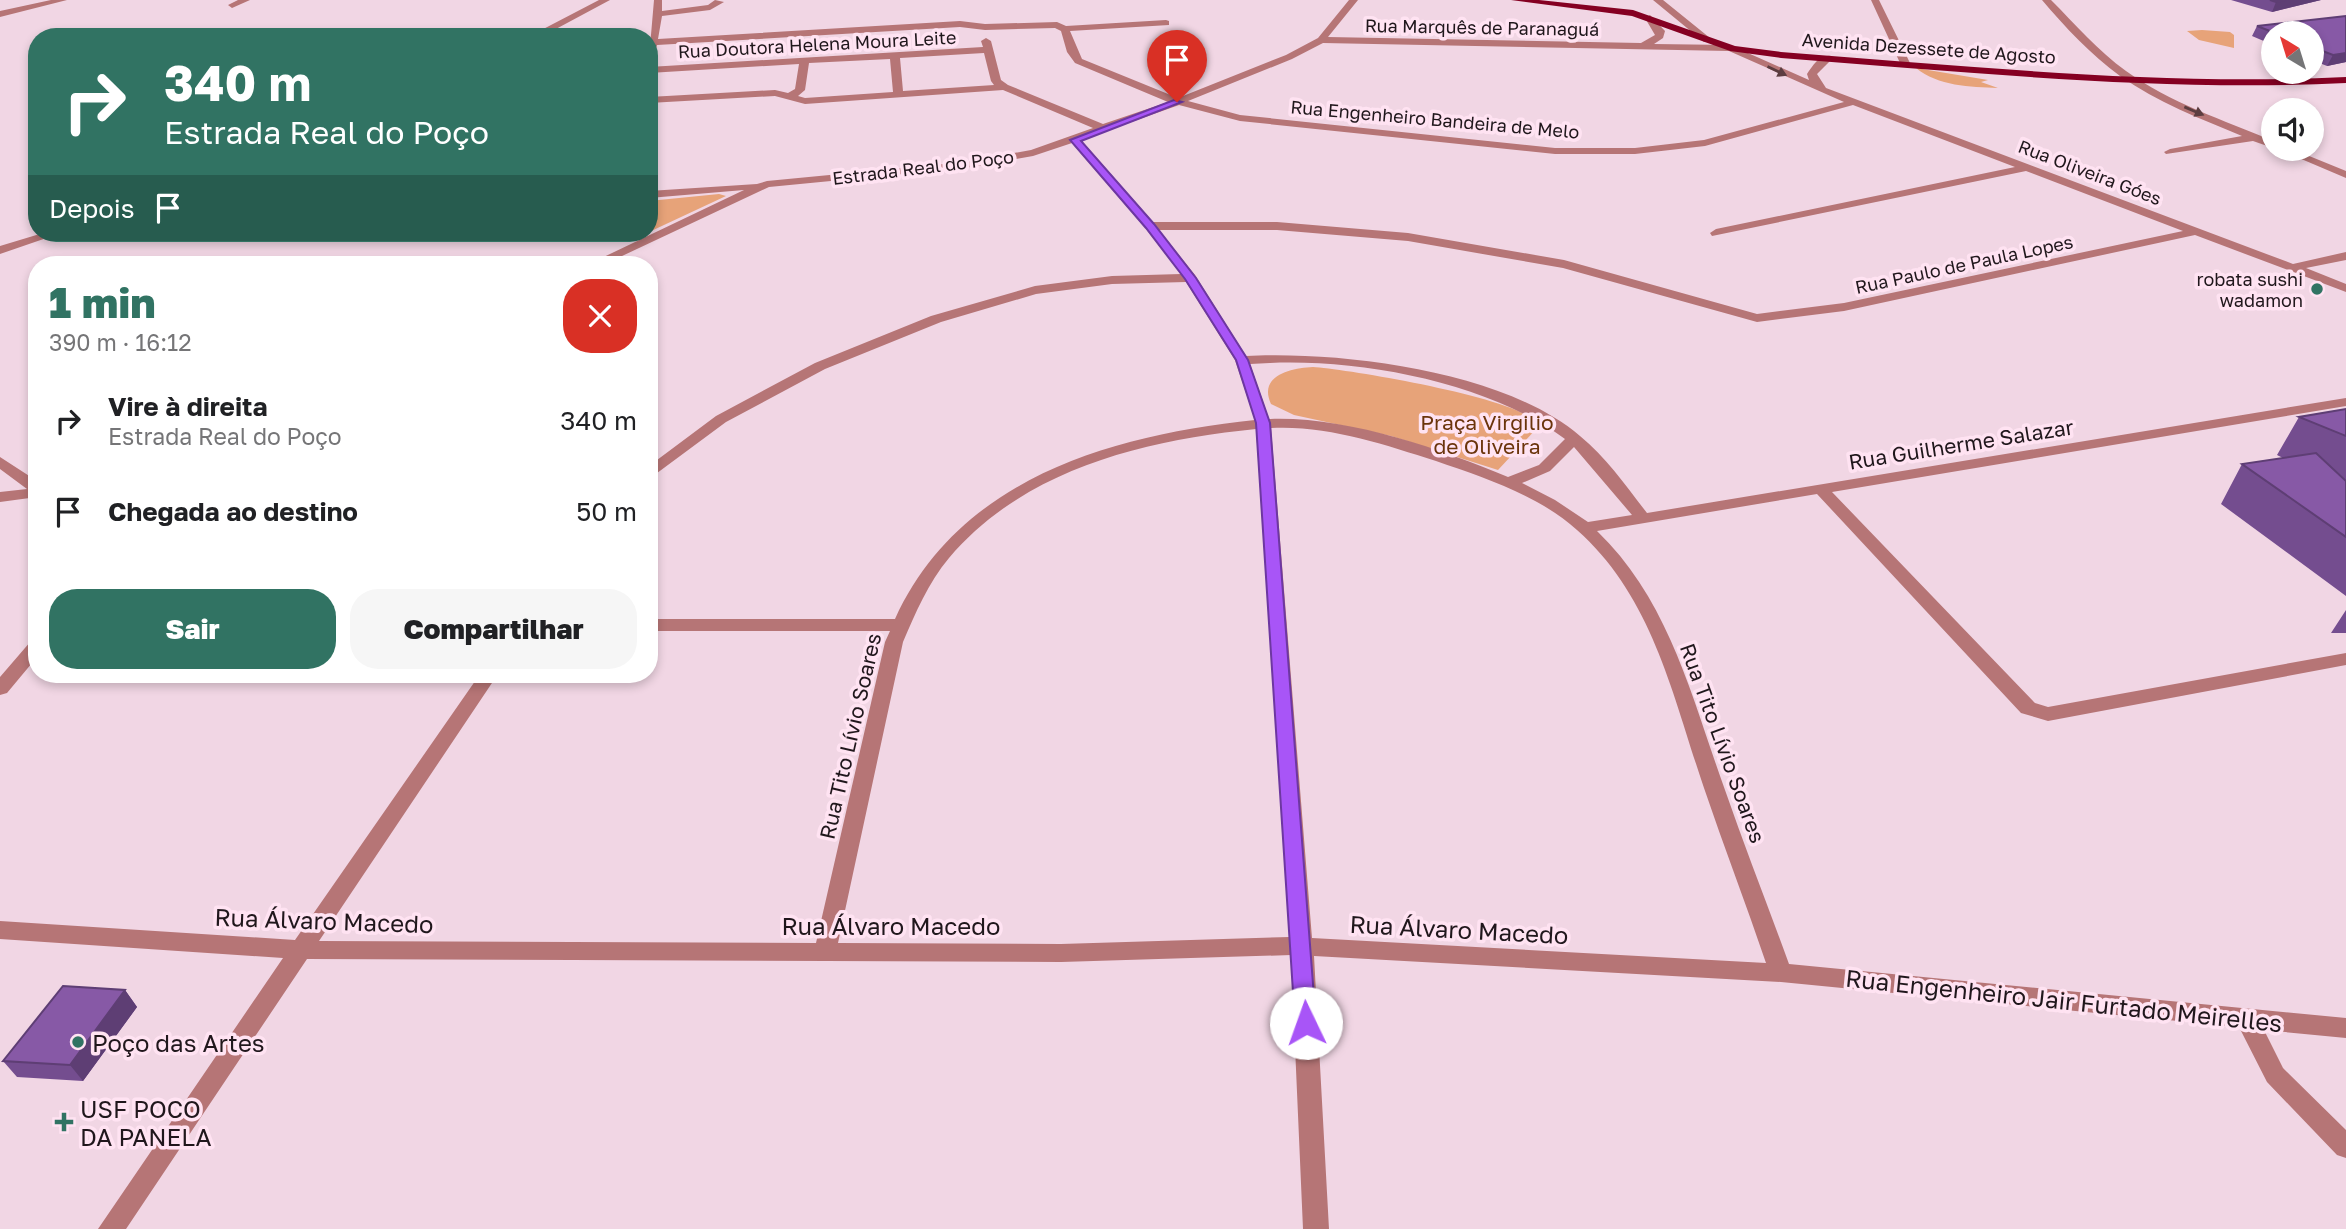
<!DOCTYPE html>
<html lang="pt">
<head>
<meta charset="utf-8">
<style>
	body { margin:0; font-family:"Golos Text",sans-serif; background:#f6f6f6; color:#202124; height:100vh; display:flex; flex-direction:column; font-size:26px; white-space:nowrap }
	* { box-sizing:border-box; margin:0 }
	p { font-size:23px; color:#757577 }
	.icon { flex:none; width:38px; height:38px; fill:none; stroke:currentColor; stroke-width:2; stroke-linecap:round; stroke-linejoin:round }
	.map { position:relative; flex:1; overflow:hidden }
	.sheet { position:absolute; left:28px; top:256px; width:630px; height:427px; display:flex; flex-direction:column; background:#fff; border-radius:28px; box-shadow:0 4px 10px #0003 }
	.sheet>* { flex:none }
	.banner { position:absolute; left:28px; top:28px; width:630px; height:214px; border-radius:28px; box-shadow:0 4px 10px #0003; background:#317363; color:#fff; overflow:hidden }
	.needle { width:46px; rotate:322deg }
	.tools { position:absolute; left:2261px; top:21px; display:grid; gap:14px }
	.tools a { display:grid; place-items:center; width:63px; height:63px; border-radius:50%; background:#fff; box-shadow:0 4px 10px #0003; font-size:35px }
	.pin { position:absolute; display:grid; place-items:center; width:60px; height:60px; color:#fff; margin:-72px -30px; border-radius:50% 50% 50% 0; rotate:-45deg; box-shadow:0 0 7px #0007 }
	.pin .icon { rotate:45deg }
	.me { position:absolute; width:77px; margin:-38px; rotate:357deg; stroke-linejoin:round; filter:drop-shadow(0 0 5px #0008) }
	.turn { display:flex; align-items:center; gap:24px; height:147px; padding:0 21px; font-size:32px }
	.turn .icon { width:91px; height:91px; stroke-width:2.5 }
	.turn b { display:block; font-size:49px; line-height:60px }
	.then { display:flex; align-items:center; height:66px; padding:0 21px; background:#0003; gap:14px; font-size:26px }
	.round { display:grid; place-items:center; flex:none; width:74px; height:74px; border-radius:28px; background:#f6f6f6 }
	.headline { display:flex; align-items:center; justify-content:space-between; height:119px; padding:0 21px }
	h1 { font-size:42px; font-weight:800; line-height:52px; color:#317363 }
	.primary-button { display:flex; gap:14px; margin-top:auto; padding:14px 21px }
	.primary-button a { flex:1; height:80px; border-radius:28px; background:#317363; color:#fff; font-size:28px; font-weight:800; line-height:80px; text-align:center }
	.primary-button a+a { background:#f6f6f6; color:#202124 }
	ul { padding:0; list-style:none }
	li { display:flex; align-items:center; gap:21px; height:91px; padding:0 21px }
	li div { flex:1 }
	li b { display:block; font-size:26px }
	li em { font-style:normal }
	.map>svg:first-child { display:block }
	.green { fill:#e7a379 }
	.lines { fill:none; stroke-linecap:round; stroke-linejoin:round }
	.minor { fill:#b67576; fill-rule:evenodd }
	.major { fill:#850022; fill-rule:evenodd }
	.wall { fill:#744d8f }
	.shaded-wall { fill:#5e3e74 }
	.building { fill:#8759a6; stroke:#5e3e74; stroke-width:2 }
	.oneway { fill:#5c3d40 }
	.route { fill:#a855f7; stroke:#6d37a1; stroke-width:2 }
	.poi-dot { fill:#317363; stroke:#ffe3f2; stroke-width:2.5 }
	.labels { text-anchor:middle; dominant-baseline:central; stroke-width:7; stroke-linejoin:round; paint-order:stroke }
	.far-street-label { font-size:18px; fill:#20171c; stroke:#ffe3f2 }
	.far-poi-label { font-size:18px; fill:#20171c; stroke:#ffe3f2; text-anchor:end }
	.park-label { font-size:21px; fill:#6b340b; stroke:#ffe3f2 }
	.street-label { font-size:21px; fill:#20171c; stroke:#ffe3f2 }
	.near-street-label { font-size:24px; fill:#20171c; stroke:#ffe3f2 }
	.near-poi-label { font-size:24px; fill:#20171c; stroke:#ffe3f2; text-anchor:start }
</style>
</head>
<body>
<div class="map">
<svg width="2346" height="1229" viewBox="0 0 2346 1229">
	<rect width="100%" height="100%" fill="#f1d6e4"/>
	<path class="green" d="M2202,30l28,2 4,3v13l-35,-8 -12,-9z
		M1916,68l72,12 -7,2 17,6c-28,-1 -60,-2 -82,-20z
		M719,194l7,2 -77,36v-31z
		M1313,367c33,2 217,32 226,59l-41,44 -107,-34 -97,-21 -23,-11c-13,-28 19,-36 42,-37z"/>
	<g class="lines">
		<path class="minor" d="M51,0h16l-67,17v-6z
			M238,0h12l-18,8 -4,-3z
			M599,0h11l-69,37h-13z
			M654,0h8v11l46,-6 7,-5 9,2 -14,8 -48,6 -4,23 302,-18 25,3 72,-2 9,4 100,-6 3,1v4l-99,6 12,28 96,39 108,-43 32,-17 31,-38h9l-30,37 313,6 14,-8 -10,-17 5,-3 15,16 -2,7 -9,6 76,1 79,35 -2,-6c6,-9 13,-20 24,-18v4l-14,14 9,14 467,176 53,-12v8l-40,8 40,16v8l-151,-57 -351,76 -87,11 -194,-54 -155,-27 -131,-11h-118l36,45 51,81c96,-5 259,15 334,80 26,21 46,50 67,77l699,-115v8l-514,86 203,211 13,4 298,-54v12l-298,56 -27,-8 -204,-219 -220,37c73,70 95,168 128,259 20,58 43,116 64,174l557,54v20l-82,-8 19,38 63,62v28l-9,-3 -70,-73 -28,-55 -458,-45 -467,-26 15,273h-26l-12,-274 -230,7 -754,-3 -181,270h-28l185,-271 -283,-19v-18l295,19 185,-266h18l-179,267 497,2 69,-301 5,-11h-241v-12h246c64,-141 217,-184 360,-199l-20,-60 -49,-78 -74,2 -76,10 -95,28 -116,47 -99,53 -77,57v-13l67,-50 99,-53 116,-47 104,-30 77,-10 69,-2 -35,-45 -74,-86 -39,13 -68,12 -196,19 -164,77h-16l155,-74 -95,8v-7l108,-7 10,-3 198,-19 66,-12 62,-22 -90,-38 -198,14 -30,-8 -126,7v-6l126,-7 13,3 7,-4 4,-25 -150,9v-6l334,-20 -2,-6 5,-3 5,3 10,39 7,5 95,39 65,-22 -93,-39 -8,-11 -6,-21 -6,-3 -70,2 -25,-3 -303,18 -3,10 -5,3zM1323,43l406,8 115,51 -140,38 -69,8h-80l-315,-33 -52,-14 104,-42zM984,53l7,28 3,4 -91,6 -3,-33zM890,59l3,33 -88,6 -7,-2 7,-6 4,-27zM1179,105l61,16 315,33h80l70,-8 148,-41 162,62 -299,62 -6,4 2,3 314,-65 157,60 -339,72 -87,11 -193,-54 -156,-27 -131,-11h-124l-72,-82zM1270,363c93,-4 219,20 295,76l-26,26 -31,12c-70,-29 -162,-61 -239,-58l-19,-55zM1271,428c56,-3 112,16 165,33 49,17 102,34 141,69 76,67 96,167 127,258 20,59 42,116 62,175l-454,-25zM1256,429l34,508 -229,7 -223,-1 65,-301c13,-30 25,-59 46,-84 75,-89 196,-118 307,-129zM1574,447l58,68 -44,7 -33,-22 -33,-17 28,-12z
			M1653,0h10l47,38v4h-6z
			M1871,0h8l31,63 -2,2 -8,-2z
			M2042,0h9c24,24 47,51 75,71 44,32 98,49 147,70v7l-20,-7 -87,13 -2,-2 6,-3 72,-13c-41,-17 -85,-34 -122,-60 -29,-21 -55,-49 -78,-76z
			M463,32l3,1v4h-12z
			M2278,149h14l54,22v7z
			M43,233h18l-61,21v-8z
			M0,457l37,24v16l-37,5v-10l27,-3 -27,-20z
			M37,639v18l-30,36 -7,2v-18l31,-36z"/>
		<path class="major" d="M1511,0h28l94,10 102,36 46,6c188,14 376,34 565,25v6c-189,9 -377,-11 -565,-25l-51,-7 -98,-35z"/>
	</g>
	<path class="wall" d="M2231,0h90l-49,12z
		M2346,16v46l-19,4 -15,-6v-27h-39v12l-21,-9 5,-10z
		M2346,409v187l-125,-92 21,-40 41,-6 -6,-3 22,-38z
		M2346,610v23h-15z
		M125,990l12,17 -54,74 -66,-4 -14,-16z"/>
	<path class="shaded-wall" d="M2285,0h36l-49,12 4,-10z
		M2346,53v9l-19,4 6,-11z
		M125,990l12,17 -54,74 -13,-16z"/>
	<path class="building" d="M2270,0h15l-9,2z
		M2346,16v37l-13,2 -21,-8v-14h-37l-18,-7z
		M2346,409v27l-47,-19z
		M2316,453l30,28v56l-104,-73z
		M63,986l62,4 -55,75 -67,-4z"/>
	<defs><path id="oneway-solid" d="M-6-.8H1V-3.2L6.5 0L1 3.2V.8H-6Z" transform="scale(1.75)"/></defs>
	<g class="oneway">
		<use href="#oneway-solid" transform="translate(1777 71) rotate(25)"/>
		<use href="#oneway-solid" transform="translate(2194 111) rotate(23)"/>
	</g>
	<path class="route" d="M1174,100l8,2 -101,39 73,83 42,54 52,82 22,63 46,600 -3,7 -7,2 -8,-2 -3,-7 -39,-600 -20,-63 -51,-81 -39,-51 -76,-88z"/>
	<g class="poi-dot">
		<circle cx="2317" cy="289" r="7"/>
		<circle cx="78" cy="1042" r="7"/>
		<path d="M60.5 1111.5h7v7h7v7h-7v7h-7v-7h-7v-7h7z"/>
	</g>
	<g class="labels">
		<g class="far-street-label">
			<text transform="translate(1482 27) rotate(1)">Rua Marquês de Paranaguá</text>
			<text transform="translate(817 44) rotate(-3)">Rua Doutora Helena Moura Leite</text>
			<text transform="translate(1929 48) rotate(4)">Avenida Dezessete de Agosto</text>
			<text transform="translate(1435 119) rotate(5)">Rua Engenheiro Bandeira de Melo</text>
			<text transform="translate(923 167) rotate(-7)">Estrada Real do Poço</text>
			<text transform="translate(2090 172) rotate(21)">Rua Oliveira Góes</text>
			<text transform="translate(1964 264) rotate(-12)">Rua Paulo de Paula Lopes</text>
		</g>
		<g class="far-poi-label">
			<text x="2303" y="279">robata sushi<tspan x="2303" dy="21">wadamon</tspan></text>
		</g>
		<g class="park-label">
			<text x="1487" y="422">Praça Virgilio<tspan x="1487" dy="24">de Oliveira</tspan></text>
		</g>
		<g class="street-label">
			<text transform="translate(1961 444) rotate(-9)">Rua Guilherme Salazar</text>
			<text transform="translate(850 736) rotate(-77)">Rua Tito Lívio Soares</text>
			<text transform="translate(1723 743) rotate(70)">Rua Tito Lívio Soares</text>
		</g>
		<g class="near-street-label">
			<text transform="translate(324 920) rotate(2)">Rua Álvaro Macedo</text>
			<text x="891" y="925">Rua Álvaro Macedo</text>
			<text transform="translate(1459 929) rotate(3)">Rua Álvaro Macedo</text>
			<text transform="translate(2064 1000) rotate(6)">Rua Engenheiro Jair Furtado Meirelles</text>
		</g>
		<g class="near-poi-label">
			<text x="92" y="1042">Poço das Artes</text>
			<text x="80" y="1108">USF POCO<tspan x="80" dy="28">DA PANELA</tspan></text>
		</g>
	</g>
</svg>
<div class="tools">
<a><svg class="needle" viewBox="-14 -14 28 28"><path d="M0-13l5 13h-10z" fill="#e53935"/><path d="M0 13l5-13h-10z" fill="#757577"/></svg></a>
<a><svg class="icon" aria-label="sound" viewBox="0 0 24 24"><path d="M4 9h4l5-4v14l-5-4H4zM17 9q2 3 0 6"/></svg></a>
</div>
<div class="pin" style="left:1177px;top:102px;background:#d93025"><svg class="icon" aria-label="arrive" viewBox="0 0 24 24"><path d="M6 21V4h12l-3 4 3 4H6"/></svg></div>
<svg class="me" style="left:1306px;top:1023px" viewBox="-20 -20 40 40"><circle r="19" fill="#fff"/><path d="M0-13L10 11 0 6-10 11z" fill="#a855f7"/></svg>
<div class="banner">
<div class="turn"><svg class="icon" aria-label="right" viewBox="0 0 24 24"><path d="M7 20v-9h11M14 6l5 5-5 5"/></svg><div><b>340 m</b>Estrada Real do Poço</div></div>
<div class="then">Depois<svg class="icon" aria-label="arrive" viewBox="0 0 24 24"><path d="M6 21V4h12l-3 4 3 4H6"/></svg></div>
</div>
<section class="sheet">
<div class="headline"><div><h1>1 min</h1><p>390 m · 16:12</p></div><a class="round" style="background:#d93025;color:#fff"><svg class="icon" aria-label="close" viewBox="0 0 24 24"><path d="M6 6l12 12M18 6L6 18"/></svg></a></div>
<ul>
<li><svg class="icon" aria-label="right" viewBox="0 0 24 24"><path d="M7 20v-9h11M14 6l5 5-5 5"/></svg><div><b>Vire à direita</b><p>Estrada Real do Poço</p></div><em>340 m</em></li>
<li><svg class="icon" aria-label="arrive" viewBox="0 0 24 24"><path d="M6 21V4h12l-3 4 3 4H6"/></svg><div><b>Chegada ao destino</b></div><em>50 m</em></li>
</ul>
<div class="primary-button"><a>Sair</a><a>Compartilhar</a></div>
</section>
</div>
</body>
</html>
